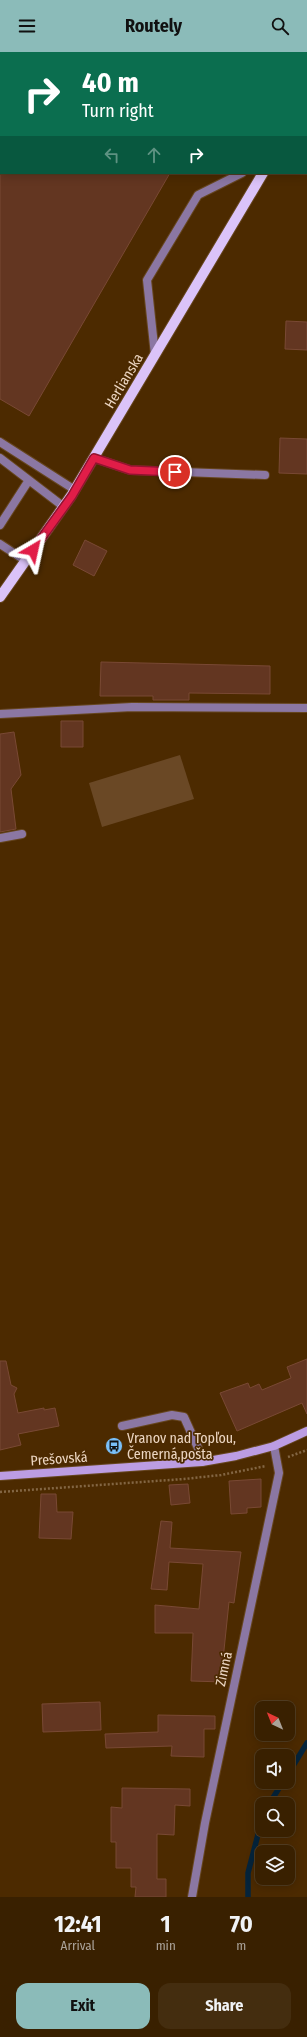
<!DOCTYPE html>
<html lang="en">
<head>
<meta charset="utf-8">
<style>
	body { margin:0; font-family:"Fira Sans Condensed",sans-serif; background:#442d0f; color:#f1f3f6; height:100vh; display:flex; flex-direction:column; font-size:15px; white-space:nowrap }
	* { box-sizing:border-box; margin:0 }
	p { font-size:13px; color:#aba399 }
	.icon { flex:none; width:22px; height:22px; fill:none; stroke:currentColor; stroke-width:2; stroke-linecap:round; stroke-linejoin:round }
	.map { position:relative; height:1845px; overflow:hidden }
	.sheet { display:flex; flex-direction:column; background:#392000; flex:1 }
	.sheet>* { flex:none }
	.hud { position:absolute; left:0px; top:0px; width:307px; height:122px; box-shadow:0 2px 10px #0003,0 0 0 1px #533e22; background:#0b6e4f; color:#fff; overflow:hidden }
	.needle { width:26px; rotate:317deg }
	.buttons { position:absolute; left:255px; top:1649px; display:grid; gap:8px }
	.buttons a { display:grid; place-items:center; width:40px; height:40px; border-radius:8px; background:#392000; box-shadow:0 2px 10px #0003,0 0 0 1px #533e22; font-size:20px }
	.pin { position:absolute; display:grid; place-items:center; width:34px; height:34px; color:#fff; margin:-17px; border:2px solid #fff; border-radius:50%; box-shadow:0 1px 4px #0007 }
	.me { position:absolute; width:44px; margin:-22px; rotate:36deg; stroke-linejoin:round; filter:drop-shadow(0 0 3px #0008) }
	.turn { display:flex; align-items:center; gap:14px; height:84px; padding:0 16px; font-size:18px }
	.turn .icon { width:52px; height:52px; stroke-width:2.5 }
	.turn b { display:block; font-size:28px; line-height:34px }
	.lanes { display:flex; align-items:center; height:38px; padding:0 16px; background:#0003; justify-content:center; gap:20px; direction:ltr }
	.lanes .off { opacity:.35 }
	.eta { display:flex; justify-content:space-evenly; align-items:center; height:68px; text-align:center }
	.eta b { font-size:24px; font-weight:700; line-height:28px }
	.button { display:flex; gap:8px; margin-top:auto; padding:8px 16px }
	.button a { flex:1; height:46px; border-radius:12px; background:#8bbbb9; color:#111; font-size:16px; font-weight:700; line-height:46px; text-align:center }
	.button a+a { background:#442d0f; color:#f1f3f6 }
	header { display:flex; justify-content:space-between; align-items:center; height:52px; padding:0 16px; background:#8bbbb9; color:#111; font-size:18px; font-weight:700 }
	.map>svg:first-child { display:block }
	.green { fill:#6a4825 }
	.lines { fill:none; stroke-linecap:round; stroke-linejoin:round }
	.stream { stroke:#05243b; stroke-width:5.5 }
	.building { fill:#633621; stroke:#794934 }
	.service-casing { stroke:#66461f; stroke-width:10 }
	.minor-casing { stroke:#66461f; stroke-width:10 }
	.secondary-casing { stroke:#66461f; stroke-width:10 }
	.primary-casing { stroke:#66461f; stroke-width:12 }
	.path { stroke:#836643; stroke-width:2.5; stroke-dasharray:2 2; stroke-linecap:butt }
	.service { stroke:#8b77a3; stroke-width:8 }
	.minor { stroke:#8b77a3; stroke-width:8 }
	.secondary { stroke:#bc9de3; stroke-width:8 }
	.primary { stroke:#dbc3f9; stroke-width:10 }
	.route-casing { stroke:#92132f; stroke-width:10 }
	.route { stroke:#e11d48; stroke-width:7 }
	.labels { text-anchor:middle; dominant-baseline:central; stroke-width:3.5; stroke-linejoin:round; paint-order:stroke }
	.street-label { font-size:14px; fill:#edd7c3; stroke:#4c2a00 }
	.poi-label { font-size:14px; fill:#edd7c3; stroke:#4c2a00; text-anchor:start }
</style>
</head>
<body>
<header><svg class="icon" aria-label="menu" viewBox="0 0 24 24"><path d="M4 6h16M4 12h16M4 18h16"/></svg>Routely<svg class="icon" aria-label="search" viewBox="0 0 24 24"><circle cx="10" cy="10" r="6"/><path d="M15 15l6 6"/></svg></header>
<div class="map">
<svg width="307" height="1845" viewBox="0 0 307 1845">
	<rect width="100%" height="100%" fill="#4c2a00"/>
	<path class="green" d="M180,703l14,44 -92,28 -13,-44z"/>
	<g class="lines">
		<path class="stream" d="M288,1722l19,-31
			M269,1752l14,-22
			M248,1845v-24l14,-54"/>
	</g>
	<path class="building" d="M0,121h170l-141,243 -29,-17z
		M286,269l21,1v28l-22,-1z
		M280,386l27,1v35l-28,-1z
		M85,488l22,11 -13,25 -21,-11z
		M101,610l169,4v28l-81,-1v7h-36v-4h-53z
		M61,669h22v26h-22z
		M14,680l7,43 -10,14 5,40 -16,3v-98z
		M307,1307v55l-5,-11 -65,28 -17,-38 28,-10 2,5 9,-4 3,6 29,-12 -4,-11z
		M0,1309h6l5,24 6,3 -3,6 4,19 26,-5v2l11,-2 4,18 -41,8 3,11 -21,5z
		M261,1427v28l-14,1v5l-16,1 -2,-33z
		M188,1432l2,19 -19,2 -2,-20z
		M41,1442h15l1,18h16l-2,27 -32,-1z
		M161,1469l11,1 -2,26 71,4 -7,51 -5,-1 -5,48v32l-33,-1 2,-48h-38v-28l44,4 4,-45 -34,-2 -2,28 -16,-1z
		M100,1650l1,28 -58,2 -1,-28z
		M158,1663l57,1v13h-11v28l-33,-1 1,-10 -66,2 -1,-14 53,-2z
		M122,1736l68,1v17l-15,-1 -1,30 -17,-1v45h9v18h-31l1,-10h-5v-19h-15v-26h-5v-35l11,1z"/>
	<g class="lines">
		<g class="service-casing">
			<path id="service" d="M262,1v-1
				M155,303l-8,-75 51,-85 44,-22
				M0,390l75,48
				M0,406l64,49
				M94,406l36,12 135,5
				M0,473l29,-45
				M0,492l26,17
				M0,662l132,-7 175,1
				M0,786l22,-4
				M122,1374l50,-11 12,2 14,31 4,14"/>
		</g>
		<g class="minor-casing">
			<path id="minor" d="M192,1845l13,-74 74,-350 -5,-27"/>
		</g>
		<g class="secondary-casing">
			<path id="secondary" d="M0,1424l202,-14 34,-6 38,-10 33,-15"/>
		</g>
		<g class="primary-casing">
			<path id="primary" d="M306,48l1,-1
				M0,545l71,-101 192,-323"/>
		</g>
		<path class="path" d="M288,1405l19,-7
			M0,1440l184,-13 37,-4 45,-9"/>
		<use href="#service" class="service"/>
		<use href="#minor" class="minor"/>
		<use href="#secondary" class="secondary"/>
		<use href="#primary" class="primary"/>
	</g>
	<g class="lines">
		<g class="route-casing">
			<path id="route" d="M33,498l39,-54 22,-38 36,12 45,2"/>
		</g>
		<use href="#route" class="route"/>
	</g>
	<defs>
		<g id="bus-disc" transform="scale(0.9)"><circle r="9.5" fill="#79bff8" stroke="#4c2a00"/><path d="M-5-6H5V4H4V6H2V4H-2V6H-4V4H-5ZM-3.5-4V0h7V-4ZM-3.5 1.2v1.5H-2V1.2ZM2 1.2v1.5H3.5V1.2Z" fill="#111"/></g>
	</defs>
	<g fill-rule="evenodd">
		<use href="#bus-disc" x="114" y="1394"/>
	</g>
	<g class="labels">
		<g class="street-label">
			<text transform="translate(124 329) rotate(-59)">Herlianska</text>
			<text transform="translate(59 1407) rotate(-4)">Prešovská</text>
			<text transform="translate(224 1617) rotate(-78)">Zimná</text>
		</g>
		<g class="poi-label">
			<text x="127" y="1386">Vranov nad Topľou,<tspan x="127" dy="16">Čemerná,pošta</tspan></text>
		</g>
	</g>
</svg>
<div class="buttons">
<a><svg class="needle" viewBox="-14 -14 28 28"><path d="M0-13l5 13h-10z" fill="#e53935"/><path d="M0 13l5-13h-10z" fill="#aba399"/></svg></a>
<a><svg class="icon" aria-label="sound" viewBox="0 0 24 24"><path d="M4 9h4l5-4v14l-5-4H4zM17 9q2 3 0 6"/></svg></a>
<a><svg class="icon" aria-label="search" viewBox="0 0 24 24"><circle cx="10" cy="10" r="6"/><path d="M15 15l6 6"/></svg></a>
<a><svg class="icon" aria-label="layers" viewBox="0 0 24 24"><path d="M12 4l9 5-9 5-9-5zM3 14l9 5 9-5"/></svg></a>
</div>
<div class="pin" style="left:175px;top:420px;background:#d93025"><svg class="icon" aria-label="arrive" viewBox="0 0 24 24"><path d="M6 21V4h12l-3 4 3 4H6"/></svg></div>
<svg class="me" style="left:33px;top:498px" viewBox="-20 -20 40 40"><path d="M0-17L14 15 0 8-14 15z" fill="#e11d48" stroke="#fff" stroke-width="4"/></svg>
<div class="hud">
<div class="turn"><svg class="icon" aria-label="right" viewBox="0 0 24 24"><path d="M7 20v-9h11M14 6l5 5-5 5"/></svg><div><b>40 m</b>Turn right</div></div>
<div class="lanes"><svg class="icon off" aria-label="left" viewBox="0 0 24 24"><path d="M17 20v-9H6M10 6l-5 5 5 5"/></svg><svg class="icon off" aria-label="ahead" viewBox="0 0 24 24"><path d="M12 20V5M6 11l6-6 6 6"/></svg><svg class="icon" aria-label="right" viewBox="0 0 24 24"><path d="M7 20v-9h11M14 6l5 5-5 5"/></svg></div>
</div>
</div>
<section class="sheet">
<div class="eta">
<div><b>12:41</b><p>Arrival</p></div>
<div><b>1</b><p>min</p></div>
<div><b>70</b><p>m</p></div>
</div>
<div class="button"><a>Exit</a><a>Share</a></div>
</section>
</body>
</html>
